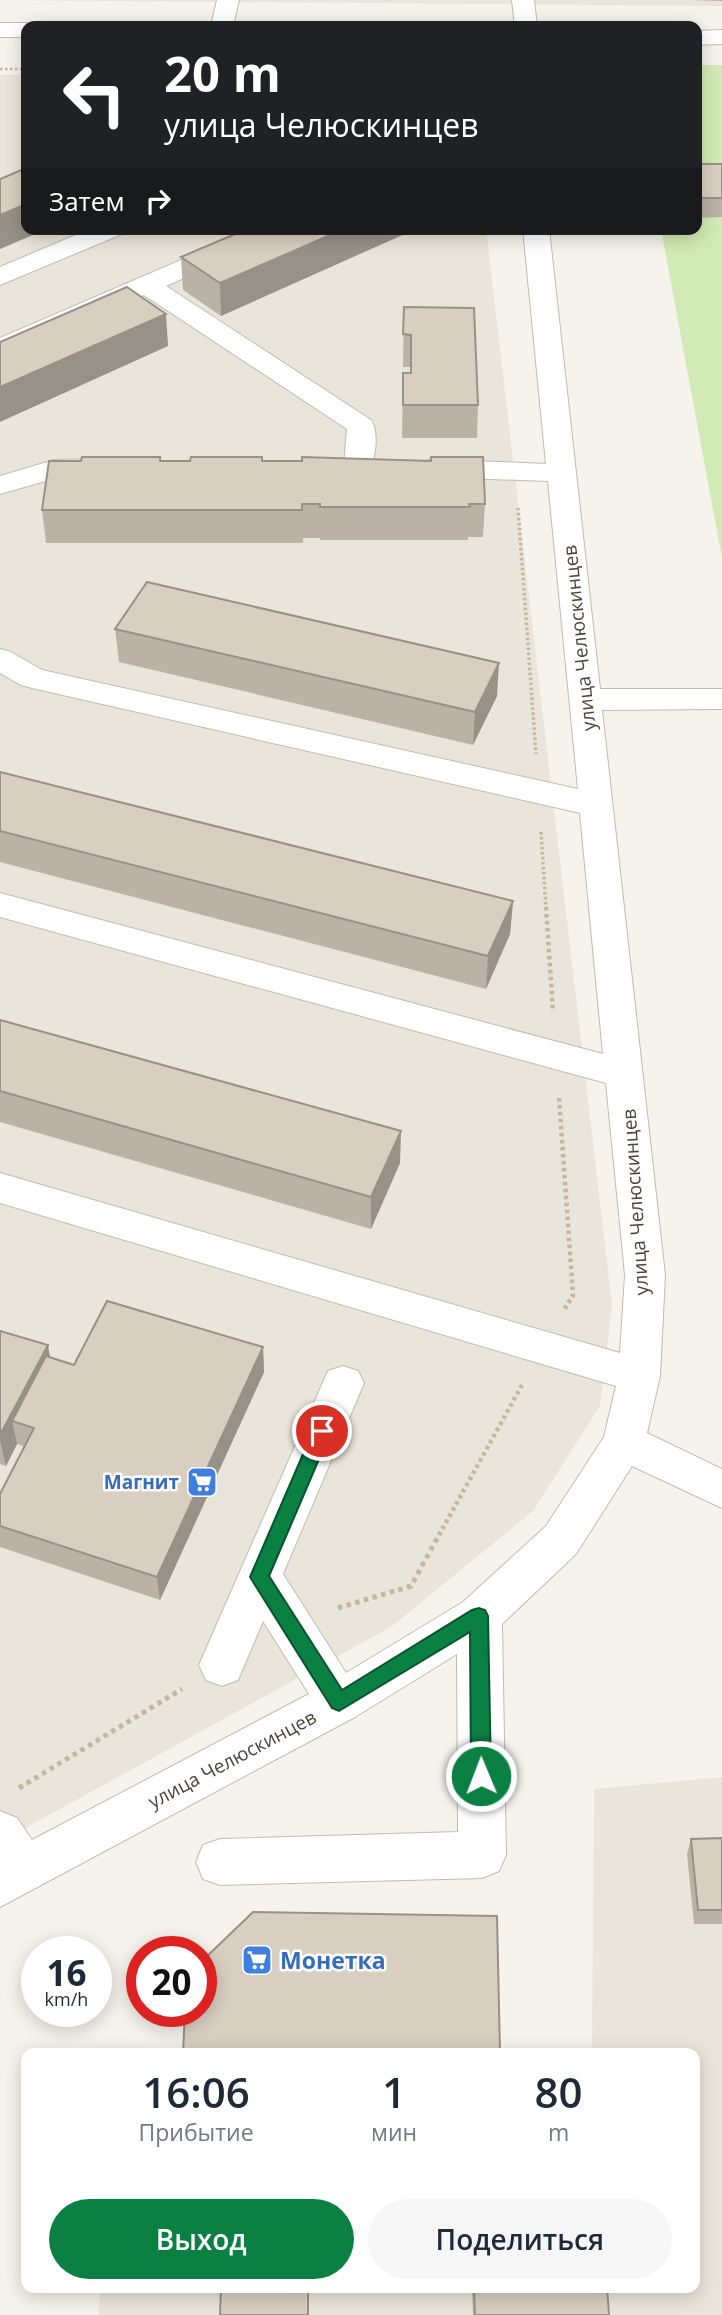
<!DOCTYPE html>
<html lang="ru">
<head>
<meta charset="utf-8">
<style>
	body { margin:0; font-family:"Open Sans",sans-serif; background:#f6f6f7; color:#1f2937; height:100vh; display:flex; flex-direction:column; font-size:26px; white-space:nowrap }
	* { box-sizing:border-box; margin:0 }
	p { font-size:23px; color:#747a83 }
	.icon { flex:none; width:38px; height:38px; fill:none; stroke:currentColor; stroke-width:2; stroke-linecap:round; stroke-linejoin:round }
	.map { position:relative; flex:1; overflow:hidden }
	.drawer { position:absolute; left:21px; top:2048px; width:679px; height:245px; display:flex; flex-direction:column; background:#fff; border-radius:14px; box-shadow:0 4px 18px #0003 }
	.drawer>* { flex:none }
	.hud { position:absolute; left:21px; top:21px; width:681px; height:214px; border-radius:14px; box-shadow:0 4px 18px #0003; background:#202124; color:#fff; overflow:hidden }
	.speed { position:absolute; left:21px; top:1936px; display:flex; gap:14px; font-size:35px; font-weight:700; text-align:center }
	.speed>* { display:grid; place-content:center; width:91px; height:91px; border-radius:50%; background:#fff; box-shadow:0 4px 18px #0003; line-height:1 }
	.speed small { font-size:18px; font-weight:400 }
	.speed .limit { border:10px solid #d22; background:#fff; color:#111 }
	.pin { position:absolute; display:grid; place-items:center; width:60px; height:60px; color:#fff; margin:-30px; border:4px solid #fff; border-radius:50%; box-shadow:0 2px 7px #0007 }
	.me { position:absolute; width:77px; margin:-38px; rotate:359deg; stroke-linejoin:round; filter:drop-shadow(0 0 5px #0008) }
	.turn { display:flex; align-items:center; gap:24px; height:147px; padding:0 28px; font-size:32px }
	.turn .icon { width:91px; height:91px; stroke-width:2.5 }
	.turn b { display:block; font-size:49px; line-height:60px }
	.then { display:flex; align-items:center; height:66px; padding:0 28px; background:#0003; gap:14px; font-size:26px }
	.eta { display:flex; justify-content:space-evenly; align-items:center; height:119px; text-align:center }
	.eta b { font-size:42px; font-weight:600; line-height:49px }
	.primary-button { display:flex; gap:14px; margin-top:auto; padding:14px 28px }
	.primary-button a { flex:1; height:80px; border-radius:42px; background:#0b8043; color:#fff; font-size:28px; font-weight:600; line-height:80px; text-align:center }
	.primary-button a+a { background:#f6f6f7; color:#1f2937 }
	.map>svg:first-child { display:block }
	.residential { fill:#eae5da }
	.green { fill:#d2eab5 }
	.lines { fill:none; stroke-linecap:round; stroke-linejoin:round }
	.minor-casing { stroke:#c2bbae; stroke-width:2 }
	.path-far3 { stroke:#c4b79f; stroke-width:2.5; stroke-dasharray:2.5 2.5; stroke-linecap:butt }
	.path-far2 { stroke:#c4b79f; stroke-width:3.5; stroke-dasharray:2.5 2.5; stroke-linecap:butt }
	.path-far1 { stroke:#c4b79f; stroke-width:4.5; stroke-dasharray:3.5 3.5; stroke-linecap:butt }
	.path { stroke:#c4b79f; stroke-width:5; stroke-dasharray:4.5 4.5; stroke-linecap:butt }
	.minor { fill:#fff; fill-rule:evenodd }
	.wall { fill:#bab2a6 }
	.shaded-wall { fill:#979187 }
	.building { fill:#d8cfc1; stroke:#979187; stroke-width:2 }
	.route { fill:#0b8043; stroke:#07532c; stroke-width:2 }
	.labels { text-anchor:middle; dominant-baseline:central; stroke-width:5; stroke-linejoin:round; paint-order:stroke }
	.street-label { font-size:19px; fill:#4b4439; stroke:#fff }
	.shop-label { font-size:19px; font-weight:bold; fill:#366cbe; stroke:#fff; text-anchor:end }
	.near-shop-label { font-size:23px; font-weight:bold; fill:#366cbe; stroke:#fff; text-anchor:start }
</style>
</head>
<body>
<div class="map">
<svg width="722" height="2315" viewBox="0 0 722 2315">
	<rect width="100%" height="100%" fill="#f6f3ec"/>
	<path class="residential" d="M0,0h722v6z
		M0,75h26v154h460l126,1076 -12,101 -67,105 -142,116 -391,215z
		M722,1777v538h-624l3,-28h594v-234h-103l2,-264z"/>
	<path class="green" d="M697,65h25v493l-61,-329h35z"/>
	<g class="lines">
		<g class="minor-casing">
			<path id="minor" d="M217,0h22l-6,26h-22z
				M512,0h22l3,26h-22z
				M0,23h26l9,3h-9v11h-26z
				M722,30v14l-26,1v-14z
				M90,229h36l-4,5 -122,51v-18z
				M253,229h35l-4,5 -118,52 205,134c8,11 5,40 -3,51l-10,3 -10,-3 -4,-6 3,-36 -203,-134 -144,61v-18z
				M523,229h26l51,460h122v20l-120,1 63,565 -5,101 -13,57 75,36v39l-90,-42 -56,88 -74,70 4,231 -7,16 -17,7 -262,7 -17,-6 -7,-17 7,-17 17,-6 238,-7 -1,-178 -102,63 -355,190v-96l17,7 15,22 277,-146 -46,-73 -25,59 -16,6 -16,-6 -7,-15 129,-294 15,-5 15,5 6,12 -81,191 63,99 117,-71 83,-76 58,-89 12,-51 -616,-183v-30l620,180 5,-78 -19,-192 -606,-166v-24l603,161 -23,-241 -548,-125 -11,-3 -21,-12v-24l11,3 31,18 536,119 -30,-308 -116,-4 -10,-3 -5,-6 5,-6 10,-3 114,5z
				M99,459l10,3 5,6 -5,6 -53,4 -56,16v-18l54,-16z"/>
		</g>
		<path class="path-far3" d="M0,69h26"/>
		<path class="path-far2" d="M518,508l18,246
			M541,832l5,76"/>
		<path class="path-far1" d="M546,907l7,105
			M559,1098l14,197 -9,15
			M439,1535l83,-150"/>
		<path class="path" d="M338,1608l73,-22 29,-53
			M19,1788l163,-99"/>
		<use href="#minor" class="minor"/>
	</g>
	<path class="wall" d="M691,0h31v1z
		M696,164h26v53l-26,1z
		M247,229l-26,87 -38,-26 -2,-33z
		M404,307l74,98 -1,33h-75l1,-65h7v-6h-7z
		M160,457l1,4h101l223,43 -2,33h-15v3h-148v-2h-17v5h-257l-4,-33z
		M115,629l382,67 -24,49 -354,-83z
		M0,772l513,129 -3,33 -24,55 -486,-127z
		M0,1020l400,143 -29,66 -371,-107z
		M0,1331l50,26 24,8 189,-18 1,25 -104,228 -160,-53v-53l25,-47 -8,-3 -11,22 -6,-2z
		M722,1838v86h-28l-7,-70 4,-15z
		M472,2287h135l2,28h-136z"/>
	<path class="shaded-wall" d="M26,204v25h21l-47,20v-34z
		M344,229h72l-195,87 -1,-33z
		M166,314l2,32 -168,76v-35z
		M499,663l-2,33 -24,49 2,-33z
		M513,901l-3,33 -24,55 2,-33z
		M401,1131l-1,32 -29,66v-32z
		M48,1345l5,31 -41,45 5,23 -11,22 -6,-26v-5z
		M263,1347l1,25 -104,228 -3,-23z"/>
	<path class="building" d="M696,164h26v34h-26z
		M26,168v36l-26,11v-36z
		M247,229h97l-124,54 -39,-26z
		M127,287l39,27 -166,73v-45z
		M404,307l70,1 4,97h-75v-32h8v-38l-8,-1z
		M82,457h78v4h30l1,-4h71v4h40v-4l129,4v-4h52l2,47h-16l1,3h-150v-3h-18v6h-260l7,-49h32z
		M147,582l352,81 -24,49 -360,-83z
		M0,772l513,129 -25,55 -488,-125z
		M0,1020l401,111 -30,66 -371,-106z
		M107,1301l156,46 -106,230 -157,-51v-32l34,-66 -22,-7 34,-65 28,9z
		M0,1331l48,14 -48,90z
		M722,1838v72h-24l-7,-71z
		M253,1912l244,4 3,137h-317l2,-42h16v-49z
		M221,2287h87v28h-88z
		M474,2287h133l2,28h-134z"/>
	<path class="route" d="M322,1424l6,2 3,5 -62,145 73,114 130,-80 7,-2 6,2 3,6 3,160 -3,6 -7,3 -7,-3 -3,-6 -1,-144 -131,79 -7,-3 -82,-131 63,-146 3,-5z"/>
	<defs>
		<g id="supermarket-square" transform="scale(1.575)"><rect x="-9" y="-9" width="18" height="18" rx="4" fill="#3f7fe0" stroke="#fff"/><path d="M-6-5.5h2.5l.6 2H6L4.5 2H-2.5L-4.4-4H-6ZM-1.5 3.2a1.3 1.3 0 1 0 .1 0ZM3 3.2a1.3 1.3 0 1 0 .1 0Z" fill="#fff"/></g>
	</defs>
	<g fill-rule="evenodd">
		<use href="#supermarket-square" x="202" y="1482"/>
		<use href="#supermarket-square" x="257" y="1960"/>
	</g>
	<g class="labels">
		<g class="street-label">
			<text transform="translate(579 638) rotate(-96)">улица Челюскинцев</text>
			<text transform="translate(635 1202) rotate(-94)">улица Челюскинцев</text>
			<text transform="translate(232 1759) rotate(-28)">улица Челюскинцев</text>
		</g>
		<g class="shop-label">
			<text x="179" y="1482">Магнит</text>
		</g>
		<g class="near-shop-label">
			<text x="280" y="1960">Монетка</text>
		</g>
	</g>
</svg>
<div class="speed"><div>16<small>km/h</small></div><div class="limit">20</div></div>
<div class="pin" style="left:322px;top:1431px;background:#d93025"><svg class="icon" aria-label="arrive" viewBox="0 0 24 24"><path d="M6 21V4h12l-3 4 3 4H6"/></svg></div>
<svg class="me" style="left:481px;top:1776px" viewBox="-20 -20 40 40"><circle r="17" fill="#0b8043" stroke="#fff" stroke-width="3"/><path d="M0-11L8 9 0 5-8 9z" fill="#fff"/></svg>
<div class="hud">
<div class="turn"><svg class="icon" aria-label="left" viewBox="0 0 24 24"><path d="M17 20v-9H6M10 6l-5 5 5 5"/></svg><div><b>20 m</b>улица Челюскинцев</div></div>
<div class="then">Затем<svg class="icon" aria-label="right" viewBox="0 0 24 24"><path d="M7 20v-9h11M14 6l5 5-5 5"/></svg></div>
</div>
<section class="drawer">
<div class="eta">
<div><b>16:06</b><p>Прибытие</p></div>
<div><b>1</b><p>мин</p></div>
<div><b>80</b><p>m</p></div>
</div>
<div class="primary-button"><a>Выход</a><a>Поделиться</a></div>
</section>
</div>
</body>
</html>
